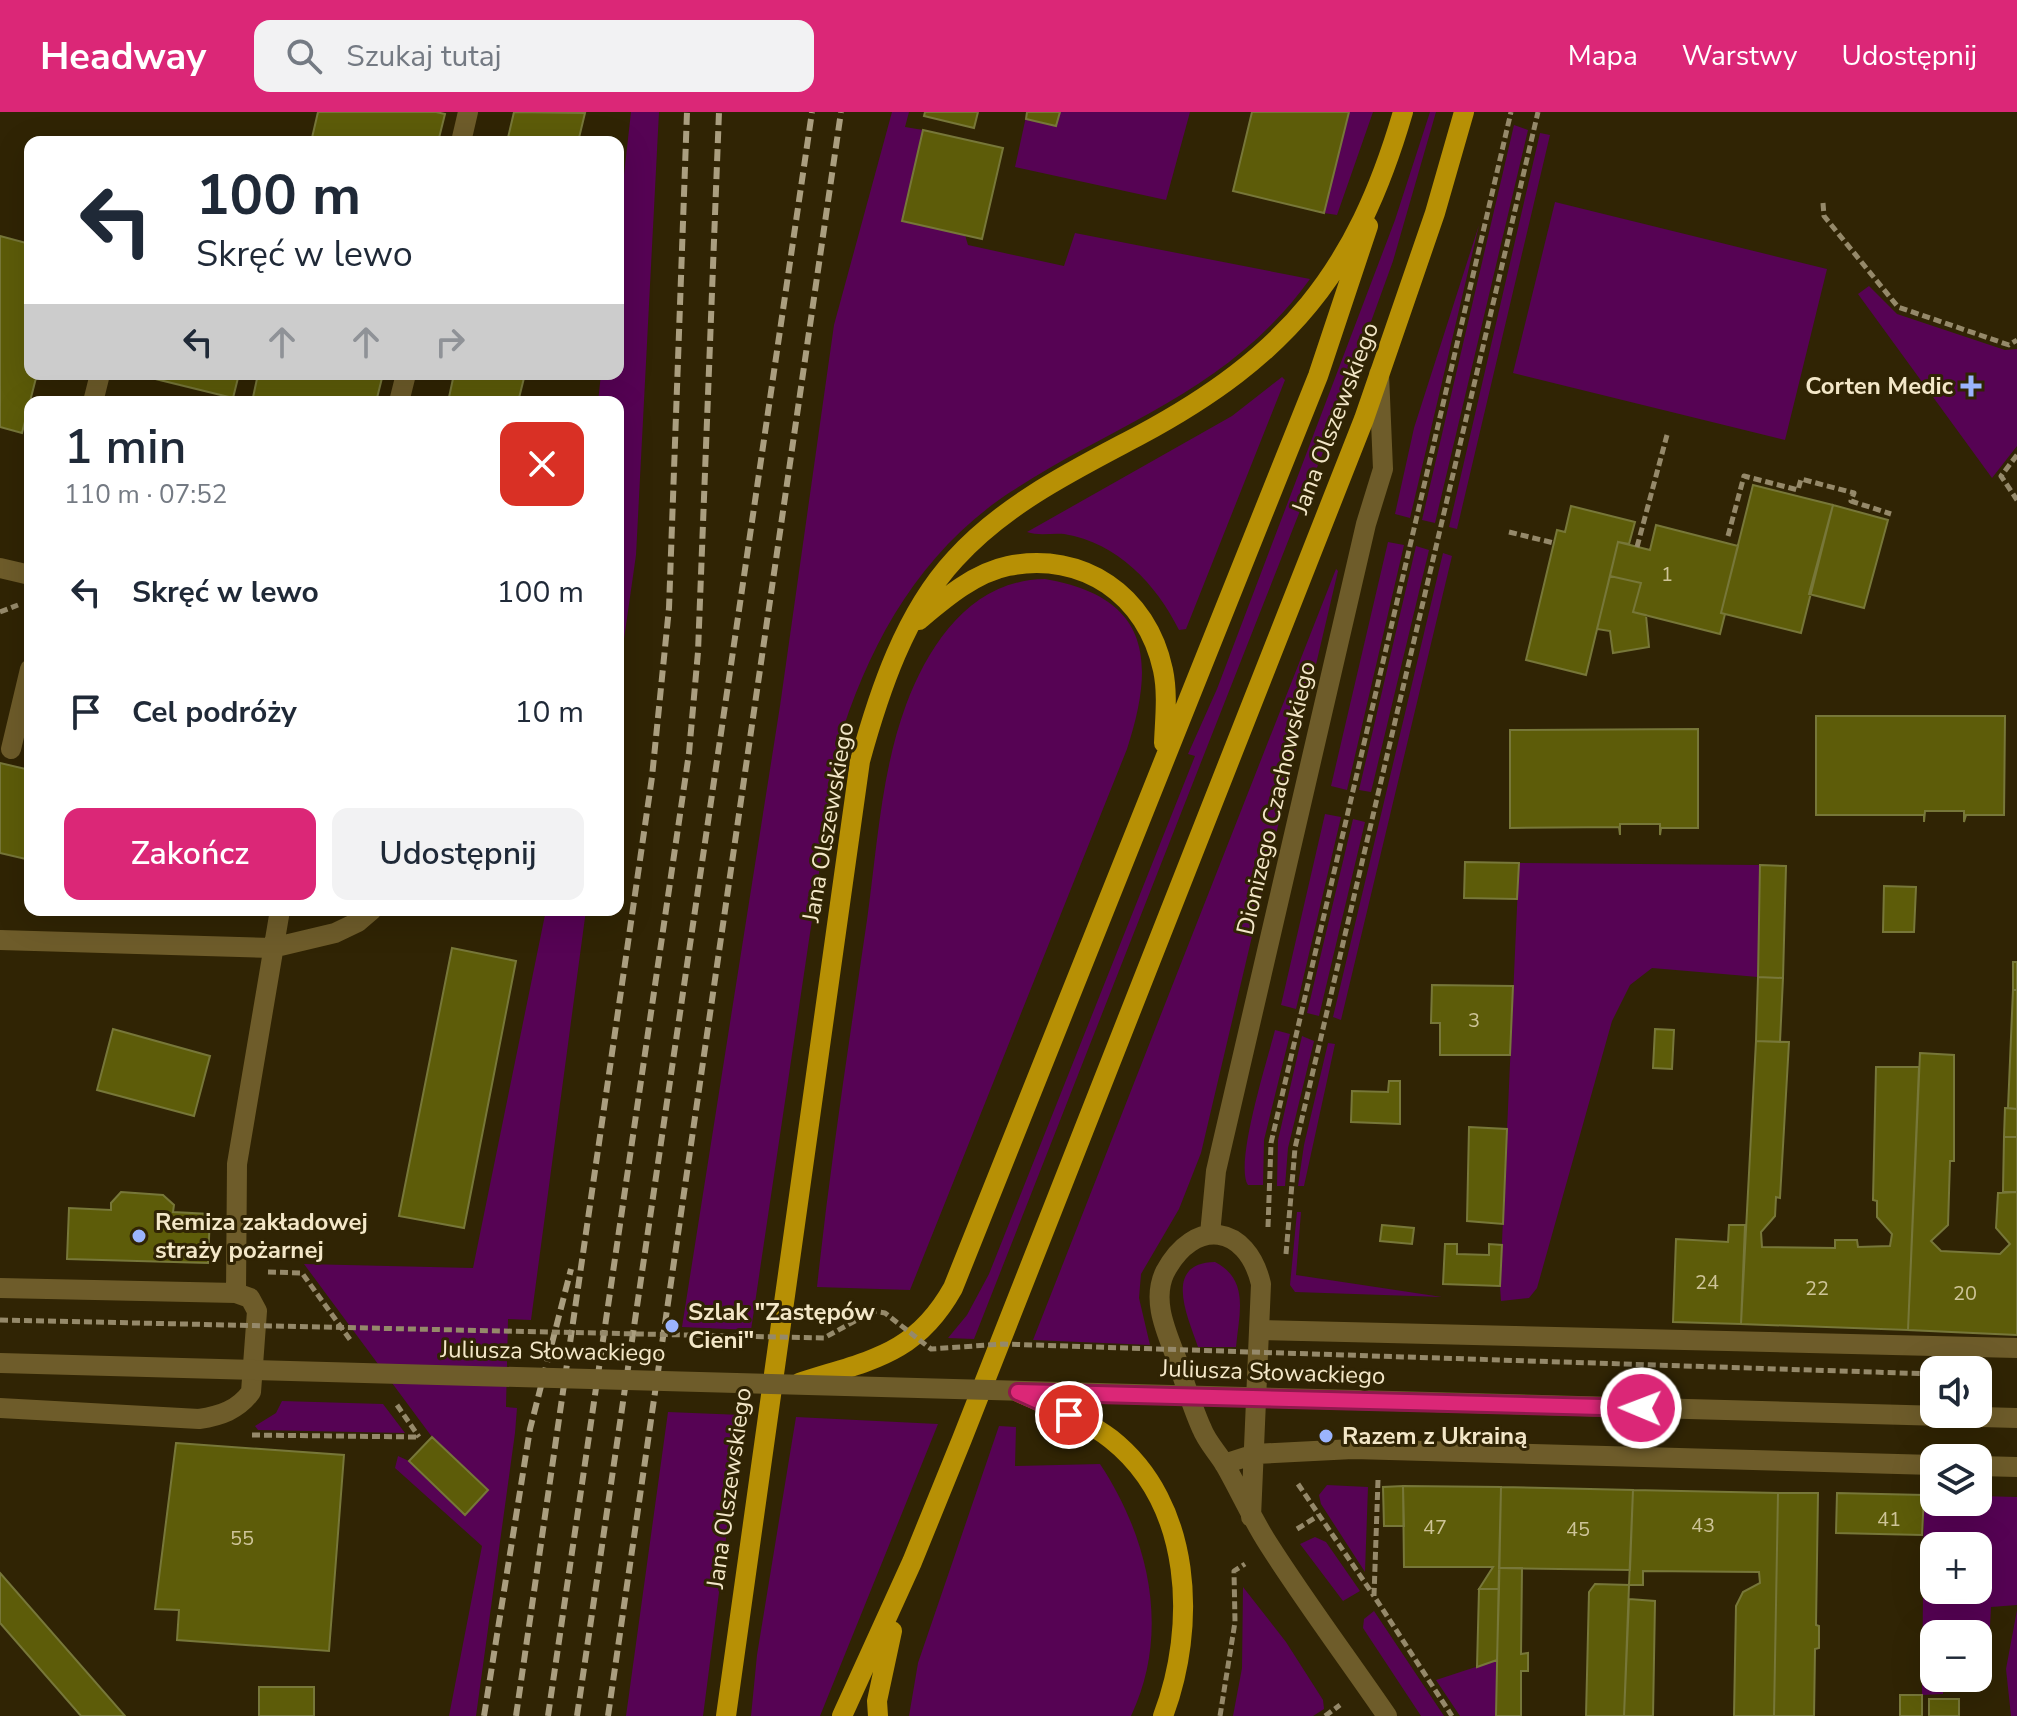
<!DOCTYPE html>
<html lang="pl">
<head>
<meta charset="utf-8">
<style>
	body { margin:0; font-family:"Nunito Sans",sans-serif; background:#f2f2f3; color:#1f2937; height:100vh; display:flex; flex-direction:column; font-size:30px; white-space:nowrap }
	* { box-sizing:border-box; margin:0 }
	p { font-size:26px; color:#747a83 }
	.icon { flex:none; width:44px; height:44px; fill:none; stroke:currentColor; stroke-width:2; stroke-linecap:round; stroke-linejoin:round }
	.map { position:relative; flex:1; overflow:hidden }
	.side { position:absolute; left:24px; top:284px; width:600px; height:520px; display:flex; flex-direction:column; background:#fff; border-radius:16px; box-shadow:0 8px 32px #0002 }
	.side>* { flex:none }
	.banner { position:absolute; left:24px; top:24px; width:600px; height:244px; border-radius:16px; box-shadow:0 8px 32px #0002; background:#fff; color:#1f2937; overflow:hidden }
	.buttons { position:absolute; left:1920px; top:1244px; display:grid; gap:16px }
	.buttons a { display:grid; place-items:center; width:72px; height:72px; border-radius:16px; background:#fff; box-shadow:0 8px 32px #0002; font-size:40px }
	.pin { position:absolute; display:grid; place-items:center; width:68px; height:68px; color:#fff; margin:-34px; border:4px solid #fff; border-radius:50%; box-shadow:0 2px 8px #0007 }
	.me { position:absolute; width:88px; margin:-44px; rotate:271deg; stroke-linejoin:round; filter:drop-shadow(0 0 6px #0008) }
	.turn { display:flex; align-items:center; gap:28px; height:168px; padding:0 40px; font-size:36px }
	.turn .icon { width:104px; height:104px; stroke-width:2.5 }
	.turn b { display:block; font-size:56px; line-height:68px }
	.lanes { display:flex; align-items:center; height:76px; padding:0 40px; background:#0003; justify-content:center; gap:40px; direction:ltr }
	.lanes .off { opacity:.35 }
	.round { display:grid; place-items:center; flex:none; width:84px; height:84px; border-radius:16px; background:#f2f2f3 }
	.head { display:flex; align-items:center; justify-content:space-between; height:136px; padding:0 40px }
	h1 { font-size:48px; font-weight:600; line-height:60px }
	.cta { display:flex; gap:16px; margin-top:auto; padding:16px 40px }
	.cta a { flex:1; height:92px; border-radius:16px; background:#db2777; color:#fff; font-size:32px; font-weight:600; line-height:92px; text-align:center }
	.cta a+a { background:#f2f2f3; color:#1f2937 }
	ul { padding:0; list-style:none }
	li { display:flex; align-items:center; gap:24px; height:120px; padding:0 40px }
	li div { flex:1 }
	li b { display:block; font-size:30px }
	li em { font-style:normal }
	header { display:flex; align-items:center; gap:48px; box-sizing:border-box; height:112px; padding:0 40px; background:#db2777; color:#fff }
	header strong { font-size:38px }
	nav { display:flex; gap:44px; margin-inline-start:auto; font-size:28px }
	.search { width:560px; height:72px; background:#f2f2f3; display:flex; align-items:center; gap:20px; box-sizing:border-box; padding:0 28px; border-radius:16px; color:#747a83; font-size:30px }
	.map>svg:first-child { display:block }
	.green { fill:#560354; fill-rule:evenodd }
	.building { fill:#5d5c09; stroke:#777739; stroke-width:2 }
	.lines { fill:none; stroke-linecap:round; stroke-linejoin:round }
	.path { stroke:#95896a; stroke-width:5; stroke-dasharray:8 4; stroke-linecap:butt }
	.minor { stroke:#6e5c2a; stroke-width:20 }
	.major { stroke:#b79005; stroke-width:20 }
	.rail { stroke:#aa9e7f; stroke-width:6; stroke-dasharray:12 6; stroke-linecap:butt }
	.path-bridge { stroke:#95896a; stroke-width:5; stroke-dasharray:8 4; stroke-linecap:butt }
	.minor-bridge { stroke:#6e5c2a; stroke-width:20 }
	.route-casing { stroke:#8e194d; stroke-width:20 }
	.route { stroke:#db2777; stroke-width:14 }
	.poi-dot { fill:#9bb4fd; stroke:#302404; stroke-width:3 }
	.labels { text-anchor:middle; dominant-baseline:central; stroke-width:6; stroke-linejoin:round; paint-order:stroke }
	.number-label { font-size:20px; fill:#cec498 }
	.poi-label { font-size:24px; font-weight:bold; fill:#f3e7c8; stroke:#302404; text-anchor:start }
	.street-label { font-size:24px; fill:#f3e7c8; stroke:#302404 }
</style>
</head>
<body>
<header>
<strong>Headway</strong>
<div class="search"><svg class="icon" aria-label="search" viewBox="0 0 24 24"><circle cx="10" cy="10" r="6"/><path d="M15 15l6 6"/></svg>Szukaj tutaj</div>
<nav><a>Mapa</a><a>Warstwy</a><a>Udostępnij</a></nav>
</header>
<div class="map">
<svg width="2017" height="1604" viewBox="0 0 2017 1604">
	<rect width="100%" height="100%" fill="#302404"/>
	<path class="green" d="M631,0h28l-23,443 -18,126v-279h-20l3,-28h17v-145z
		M892,0h17l-4,15 18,3 -20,91 62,14 3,10 96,21 11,-33 235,46c-81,112 -188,141 -298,212 -92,60 -143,152 -174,254l-87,585 -69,-3 98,-621 54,-381z
		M1027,0h163l-24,88 -151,-33z
		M1349,0h24l-36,103 -13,-2z
		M1430,0h6l-43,149 -62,171 -357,907 -26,-1 19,-23 22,-41 206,-518 -7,-2 29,-65 178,-469z
		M1514,13l14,5 -93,393 -13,-3z
		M1540,21l10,2 -93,394 -8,-2z
		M1555,90l272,67 -42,171 -272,-67z
		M1479,113l-69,293 -15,-4 19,-86z
		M1869,174l28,28 108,36 12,-1v97l-25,32 -134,-184z
		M1282,265l3,3 -99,249 -7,1c-23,-46 -61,-87 -115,-96 -12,-1 -26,2 -37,-2l205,-116z
		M1388,430l16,3 -57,245 -16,-4z
		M1416,434l13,4 -58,242 -12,-2z
		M1443,441l9,3 -111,464 -8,-3z
		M1336,457l2,2 -137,582 -22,56 -38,65 -2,24 11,47 -117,-5z
		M1045,467c105,18 111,81 82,170l-217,541 -93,-3c13,-122 32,-244 50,-367 10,-71 14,-148 39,-215 24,-63 66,-125 139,-126z
		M1325,702l16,3 -45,192 -15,-4z
		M1353,707l12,3 -46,194 -12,-3z
		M1519,751l241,2 -2,112 -106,-9 -22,17 -18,36 -75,267 -8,10 -28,3 -1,-15z
		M546,798h40l-55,410 -23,-1 -2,88 11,1 -2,25 -39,283h-27l33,-170 -87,-78 3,-12 11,5 56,53 23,-24 -56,-53 -128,-173 169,4z
		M1275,918l15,4 -26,106 -1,45h-15c-14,-21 20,-127 27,-155z
		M1302,924l12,5 -26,107 -3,38h-8l1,-46z
		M1328,931l7,1 -31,142h-6l6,-41z
		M1297,1100h4l-5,63 146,22 -147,-5 -5,-7z
		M1215,1150c35,18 24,52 21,85h-38c-10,-30 -36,-84 17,-85z
		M282,1289l101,3 22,29 -147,-3 -3,-4 21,-13z
		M668,1300l74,3 -39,301h-77z
		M796,1305l142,7 -118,292h-69l6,-61z
		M999,1314l17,1 -1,39 85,-2c49,74 71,168 31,252h-222l9,-53z
		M1327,1373l41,2 -3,85 -44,-68 -2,-9z
		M1924,1383h10v7h44v-6l39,1v108l-26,2 -2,39 -11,8v-20h-44v44h10l-1,16 -21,1zM1934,1434h44v44h-44z
		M1315,1425l11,5 34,49 -17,10 -43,-57z
		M1243,1475l43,55 37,58 1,9 -11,7h-80l9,-48z
		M2017,1498v106h-6l-5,-47z
		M1374,1499l70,105h-23l-58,-88 1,-9z
		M1497,1548l-1,56h-36l-24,-36z"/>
	<path class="building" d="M318,0h118l9,2 -7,28h-127z
		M514,0l71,1 -7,29h-71z
		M925,0h53l-4,16 -50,-12z
		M1027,0h33l-4,14 -30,-7z
		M1252,0h97l-25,101 -91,-22z
		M923,18l80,18 -21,91 -80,-18z
		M0,124l30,8v130h7l-15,59 -22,-6z
		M135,262h104l-6,24z
		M258,262h125l-7,28h-124z
		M454,262h71l-7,28h-70z
		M1753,373l80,20 -32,128 -80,-20z
		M1833,393l55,15 -24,88 -55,-14z
		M1571,394l64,16 -6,22 -11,-2 -32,133 -60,-15 31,-130 8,2z
		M1656,413l82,21 -17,67 4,1 -5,20 -87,-22 8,-29 -31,-7 8,-34 32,8z
		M1610,464l31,7 -8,29 13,3 3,32 -36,6 -3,-22 -13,-2z
		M1816,604h189l-1,99h-38l-2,7v-11h-39l-1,11v-7h-108z
		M1698,617v99h-37l-1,7v-11h-40v11l-1,-8 -109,1v-98z
		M0,651l30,7v90l-30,-7z
		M1465,750l54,1 -2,36 -53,-1z
		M1760,753l26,1 -3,112 -25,-1z
		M1884,774l32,1 -2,45h-31z
		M452,836l64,13 -52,267 -65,-12z
		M2013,850h4v28h-4z
		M1758,865l25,1 -3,64 -24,-1z
		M1432,873l81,1 -3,69h-70v-32h-9z
		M2013,878h4v119l-9,-1z
		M113,917l97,27 -16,60 -97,-26z
		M1655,917l19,1 -2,39 -19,-1z
		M1756,929l33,1 -9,156 -4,-1 -1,19 -14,16 1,15 73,1v-8h22l1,7 32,-1 2,-12 -15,-17v-16l-4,-1 3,-133h43l-11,263 -167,-6z
		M1920,941l34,2v106h-4l-2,64 -17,16 10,10 59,3 10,-10 -14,-16 2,-35 19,-1v143l-109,-5z
		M1389,969h11v43l-49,-2 1,-31 36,1z
		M2005,996l12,1v28h-13z
		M1469,1015l38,2 -4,95 -36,-3z
		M2004,1025h13v55h-14z
		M121,1080l42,3 11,10 -1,7 37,2 -2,49 -141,-4 2,-51 42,2v-7z
		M1382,1113l32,3 -2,16 -32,-3z
		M1729,1113h16l-4,99 -68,-2 3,-83 52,3z
		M1445,1132h12v10l32,1v-11l13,1 -2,41 -57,-2z
		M432,1325l56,53 -23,25 -56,-54z
		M176,1331l168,12 -15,196 -152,-11 2,-30 -24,-1z
		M1403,1374l98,1 -2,102h-20l14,-22h-89z
		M1403,1374l1,40h-20l-1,-39z
		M1501,1375l132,3 -3,80 -131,-2z
		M1633,1378l145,3 -4,223h-40l2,-110 7,-14 17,-9 -1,-11 -116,-1v14h-14z
		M1778,1381h40l-2,132 3,1v22l-4,1 -1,67h-40z
		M1837,1381l87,2 -2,40 -86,-2z
		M1499,1456h23l-1,86 7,-1v18h-7v45h-25z
		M0,1461l125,143h-44l-81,-93z
		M1595,1472l34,1 -5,131h-38l3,-124z
		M1479,1477h20l-2,71 -20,7z
		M1629,1487l26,2 -2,115h-29z
		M259,1575h55v29h-55z
		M1900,1583h22v21h-22z
		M1929,1587h30v17h-30z"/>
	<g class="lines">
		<path class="path" d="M1823,91l1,13 74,91 111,38 8,-5
			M2017,343l-16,21 16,24
			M1509,420l45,11
			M1728,424l16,-60 54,14 3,-11 53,14 -3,8 40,13
			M1637,435l30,-112
			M0,500l18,-7
			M1268,1115l3,-84 240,-1031
			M1286,1142l9,-106 243,-1036
			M268,1160l34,1 49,68
			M397,1293l22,32
			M252,1323l166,2
			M1378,1368l-4,116 78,120
			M1298,1372l76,112
			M1297,1417l21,-13
			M1220,1604l15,-94 -1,-51 11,-7
			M1325,1604l15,-11"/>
		<path class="minor" d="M461,30l7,-30
			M93,290l7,-28
			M399,290l7,-28
			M0,456l30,7
			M11,637l19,-80
			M0,828l272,8 63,-15 23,-11 14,-12
			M1210,1122l6,-63 150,-647 17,-55 -4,-95
			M0,1176l236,5 14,5 7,13 -6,81c-13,18 -31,24 -52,27l-199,-11
			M236,1181l1,-129 43,-254
			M1260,1218l757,18
			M1224,1352l31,-10 98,-5 581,16
			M1978,1354l39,1
			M1251,1405l10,-233c-14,-60 -67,-67 -96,-12 -14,29 2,61 12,88 8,23 15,47 25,69 5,13 16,24 23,36 15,26 27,54 44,80 37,58 79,114 118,171"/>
		<path class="major" d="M919,508c25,-21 55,-47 89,-54 75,-15 139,29 155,104 5,24 2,48 1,73
			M799,1271c70,-23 116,-27 154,-95l365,-912 50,-150
			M1018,1280c31,14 66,26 93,47 82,65 86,187 52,277
			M726,1604l134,-955c19,-69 45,-148 95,-202 51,-56 119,-89 185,-124 147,-79 216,-162 263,-323
			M842,1604l70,-154 50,-123 402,-1020 71,-206 29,-101
			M878,1604l-1,-15 15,-70"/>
		<path class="rail" d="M484,1604l46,-287 41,-160
			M516,1604l136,-939 17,-169 18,-496
			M548,1604l141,-963 9,-101 21,-540
			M577,1604l235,-1604
			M608,1604l233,-1604"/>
		<path class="path-bridge" d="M0,1208l824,18 49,-27 12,2 46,36 72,-5 931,30"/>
		<path class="minor-bridge" d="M0,1251l2017,55"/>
	</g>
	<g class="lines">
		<g class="route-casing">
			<path id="route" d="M1069,1303l-51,-23 623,16"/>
		</g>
		<use href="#route" class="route"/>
	</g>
	<g class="poi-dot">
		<path d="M1967 262h8v8h8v8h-8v8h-8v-8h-8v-8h8z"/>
		<circle cx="139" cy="1124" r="8"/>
		<circle cx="672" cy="1214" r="8"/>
		<circle cx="1326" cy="1324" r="8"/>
	</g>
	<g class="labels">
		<g class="number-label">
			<text x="1667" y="462">1</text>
			<text x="1474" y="908">3</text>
			<text x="1707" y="1170">24</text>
			<text x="1817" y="1176">22</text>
			<text x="1965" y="1181">20</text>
			<text x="1889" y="1407">41</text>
			<text x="1703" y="1413">43</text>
			<text x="1435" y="1415">47</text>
			<text x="1578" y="1417">45</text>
			<text x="242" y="1426">55</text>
		</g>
		<g class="poi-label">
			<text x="1953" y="274" text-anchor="end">Corten Medic</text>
			<text x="155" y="1110">Remiza zakładowej<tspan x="155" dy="28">straży pożarnej</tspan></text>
			<text x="688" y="1200">Szlak "Zastępów<tspan x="688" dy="28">Cieni"</tspan></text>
			<text x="1342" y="1324">Razem z Ukrainą</text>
		</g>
		<g class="street-label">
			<text transform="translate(1335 306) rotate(-69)">Jana Olszewskiego</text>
			<text transform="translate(1276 686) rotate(-77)">Dionizego Czachowskiego</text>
			<text transform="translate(828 710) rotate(-80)">Jana Olszewskiego</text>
			<text transform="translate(553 1239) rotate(1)">Juliusza Słowackiego</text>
			<text transform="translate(1273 1260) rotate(2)">Juliusza Słowackiego</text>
			<text transform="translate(729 1376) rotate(-82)">Jana Olszewskiego</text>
		</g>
	</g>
</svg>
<div class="buttons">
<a><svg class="icon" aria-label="sound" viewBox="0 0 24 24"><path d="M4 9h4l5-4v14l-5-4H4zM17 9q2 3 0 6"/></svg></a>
<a><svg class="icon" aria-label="layers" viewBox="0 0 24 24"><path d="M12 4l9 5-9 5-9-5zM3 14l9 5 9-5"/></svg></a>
<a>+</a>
<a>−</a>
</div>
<div class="pin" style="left:1069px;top:1303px;background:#d93025"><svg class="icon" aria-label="arrive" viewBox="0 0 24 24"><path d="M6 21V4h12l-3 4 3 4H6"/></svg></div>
<svg class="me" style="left:1641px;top:1296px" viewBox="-20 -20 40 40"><circle r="17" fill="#db2777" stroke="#fff" stroke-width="3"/><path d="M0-11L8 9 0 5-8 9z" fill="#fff"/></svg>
<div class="banner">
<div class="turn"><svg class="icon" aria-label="left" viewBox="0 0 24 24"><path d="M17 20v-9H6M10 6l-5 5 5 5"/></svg><div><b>100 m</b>Skręć w lewo</div></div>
<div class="lanes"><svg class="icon" aria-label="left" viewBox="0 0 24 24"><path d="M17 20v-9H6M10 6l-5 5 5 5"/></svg><svg class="icon off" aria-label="ahead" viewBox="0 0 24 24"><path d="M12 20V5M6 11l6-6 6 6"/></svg><svg class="icon off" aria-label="ahead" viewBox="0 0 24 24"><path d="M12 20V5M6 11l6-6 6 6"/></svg><svg class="icon off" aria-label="right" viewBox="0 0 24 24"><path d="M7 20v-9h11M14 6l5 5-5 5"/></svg></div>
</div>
<section class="side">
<div class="head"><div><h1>1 min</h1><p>110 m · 07:52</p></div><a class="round" style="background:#d93025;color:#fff"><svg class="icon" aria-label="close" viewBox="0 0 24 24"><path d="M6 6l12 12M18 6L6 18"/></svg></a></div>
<ul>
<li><svg class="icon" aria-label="left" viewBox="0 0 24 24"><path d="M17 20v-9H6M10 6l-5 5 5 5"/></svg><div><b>Skręć w lewo</b></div><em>100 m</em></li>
<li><svg class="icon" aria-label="arrive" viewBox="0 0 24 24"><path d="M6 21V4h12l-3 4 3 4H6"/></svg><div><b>Cel podróży</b></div><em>10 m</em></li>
</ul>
<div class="cta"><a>Zakończ</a><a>Udostępnij</a></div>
</section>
</div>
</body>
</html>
